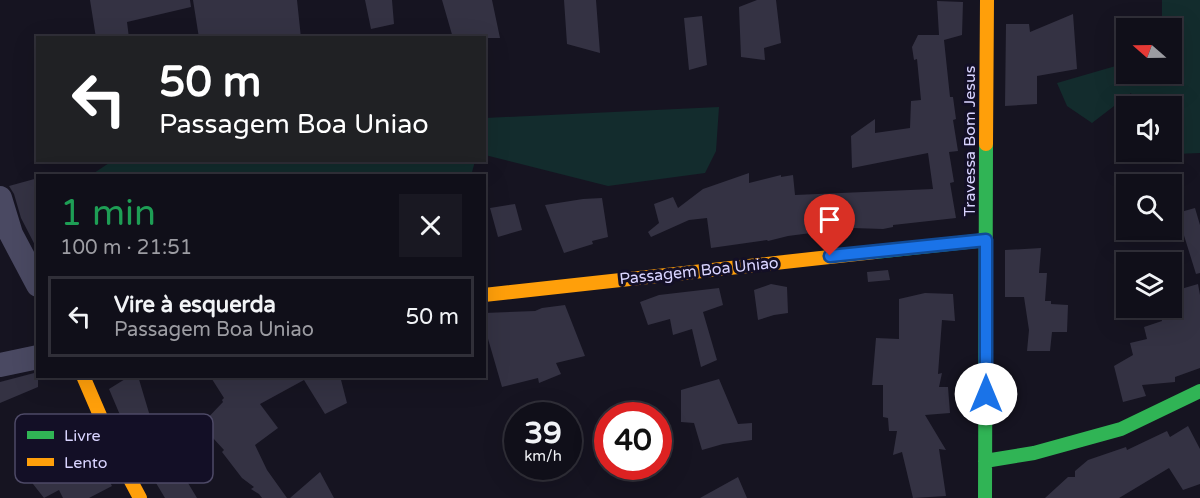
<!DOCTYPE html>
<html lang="pt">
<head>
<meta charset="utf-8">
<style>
	body { margin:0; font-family:"Varela Round",sans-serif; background:#191822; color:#f1f3f6; height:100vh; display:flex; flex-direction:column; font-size:22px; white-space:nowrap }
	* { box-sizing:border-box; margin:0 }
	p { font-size:20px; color:#9c9ca2 }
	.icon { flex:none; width:33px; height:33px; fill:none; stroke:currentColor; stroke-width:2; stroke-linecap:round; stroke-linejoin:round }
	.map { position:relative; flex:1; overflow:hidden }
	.drawer { position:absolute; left:36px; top:174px; width:450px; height:204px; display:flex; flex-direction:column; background:#100f19; border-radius:0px; box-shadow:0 6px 24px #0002,0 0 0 2px #302f38 }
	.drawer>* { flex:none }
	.hud { position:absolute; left:36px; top:36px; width:450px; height:126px; border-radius:0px; box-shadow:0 6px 24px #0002,0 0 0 2px #302f38; background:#202124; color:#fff; overflow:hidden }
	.needle { width:39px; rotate:290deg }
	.buttons { position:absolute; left:1116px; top:18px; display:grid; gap:12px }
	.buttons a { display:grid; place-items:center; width:66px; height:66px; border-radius:0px; background:#100f19; box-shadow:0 6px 24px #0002,0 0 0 2px #302f38; font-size:30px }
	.speed { position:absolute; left:504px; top:402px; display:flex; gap:12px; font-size:30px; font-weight:700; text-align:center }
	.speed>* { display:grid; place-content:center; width:78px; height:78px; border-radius:50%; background:#100f19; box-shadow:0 6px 24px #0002,0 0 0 2px #302f38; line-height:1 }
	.speed small { font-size:15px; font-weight:400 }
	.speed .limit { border:9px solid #d22; background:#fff; color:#111 }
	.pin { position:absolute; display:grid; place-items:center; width:51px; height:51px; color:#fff; margin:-62px -26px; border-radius:50% 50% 50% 0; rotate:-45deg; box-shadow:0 0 6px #0007 }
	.pin .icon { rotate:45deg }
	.me { position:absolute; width:66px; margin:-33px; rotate:0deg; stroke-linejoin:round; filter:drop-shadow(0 0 4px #0008) }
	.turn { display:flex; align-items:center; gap:21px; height:126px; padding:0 24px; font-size:27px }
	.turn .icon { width:78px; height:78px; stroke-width:2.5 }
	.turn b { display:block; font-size:42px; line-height:51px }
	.round { display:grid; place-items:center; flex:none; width:63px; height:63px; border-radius:0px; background:#191822 }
	.overview { display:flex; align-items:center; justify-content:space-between; height:102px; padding:0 24px }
	h1 { font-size:36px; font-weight:600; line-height:45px; color:#1e9e55 }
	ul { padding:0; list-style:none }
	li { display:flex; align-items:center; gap:18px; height:81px; margin:0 12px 9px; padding:0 12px; border:3px solid #302f38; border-radius:0px }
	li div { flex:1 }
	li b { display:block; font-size:22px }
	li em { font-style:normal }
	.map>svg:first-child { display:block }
	.green { fill:#132c2d }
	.building { fill:#343243 }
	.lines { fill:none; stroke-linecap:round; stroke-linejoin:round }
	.street { stroke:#4a4962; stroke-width:24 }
	.fast { stroke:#30b455; stroke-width:14 }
	.slow { stroke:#ff9f0a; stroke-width:14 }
	.route-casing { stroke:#114b97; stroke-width:15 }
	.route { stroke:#1a73e8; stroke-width:10 }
	.labels { text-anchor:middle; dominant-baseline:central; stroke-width:6; stroke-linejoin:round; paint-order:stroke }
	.street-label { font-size:16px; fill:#d9d4ff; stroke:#130f26 }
	.key { fill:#130f26; stroke:#4e4a67; stroke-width:1.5 }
	.key-label { font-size:16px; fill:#d9d4ff }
</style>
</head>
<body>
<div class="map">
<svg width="1200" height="498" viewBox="0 0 1200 498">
	<rect width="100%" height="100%" fill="#161421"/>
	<path class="green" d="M1162,0h38v153l-49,2 -1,-3h22v-46h-36l-5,-13 -39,30 -25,-17 -10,-23 69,-20v11h46v-46h-10z
		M719,107l-3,44 -11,22 -97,13 -123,-31v-37z
		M112,161v-1l363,1 -4,15 -380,-1z"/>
	<path class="building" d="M90,0h100l1,7 -64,15 2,16h-33z
		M193,0h104l4,38h-102z
		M365,0h27l2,24 -23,5z
		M442,0h50l8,38h-47z
		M564,0h32l4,53 -33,-9z
		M757,0h19l5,43 -17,5 1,12 -24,-3 -2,-50z
		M937,1l26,1 -1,33 -18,5 6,57h3l3,22 -3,1 5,31 -9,1 5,30 -4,1 6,35 -63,7v2l-10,2 -30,-1 -1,-9h-46l5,14 -23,3 -20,5 -1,-1 -56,8 -4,-30 -18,2 -38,17 -3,-5 11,-9 -5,-19 19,-7 5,11 25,-19 46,-16v10l32,-8v2l12,-2 2,20 138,-6 -5,-36 -76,15 -1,-32 24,-17v14l35,-5 1,-27 10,-1 -4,-41 -3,1 -2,-13 6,-12h21z
		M1073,14l4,55 -40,7v28l-32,2 1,-82h23l1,8z
		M702,16l5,49 -18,5 -5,-52z
		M38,178v73l-17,-33 -7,-24 -5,-8z
		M602,198l6,39 -16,4 1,3 -29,9 -19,-48 38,-6z
		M515,204l7,26 -24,7 -8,-29z
		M1195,208l5,17v48l-4,1 -19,-61z
		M1041,248l-2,25h8l-2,28h6v3l17,1 -1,27h-15l-2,19h-23l2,-21 -5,-33h-19v-47z
		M888,270l2,10 -22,2 -1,-10z
		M771,284l16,3 1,26 -14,2 -16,5 -4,-30z
		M1198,284l2,11v73l-25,9v5l-33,3 4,11 -23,6 -9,-36 19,-11 -3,-12 17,-4 -3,-12 18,-6 -2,-8 19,-3 -5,-19z
		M719,288l4,17 -20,7 14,48 -16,7 -9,-38 -19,6 -3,-16 -22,6 -8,-23 19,-7z
		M925,293l28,1 2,27 -13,-1 -4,54 4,-1 -3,14h9l2,26 -25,2 21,35 -7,-1 7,47 -33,2 -11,-46 -9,3 4,-24h-8l-1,-13 -5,-1v-32h-11l4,-47 23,1v-40z
		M565,305l20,51 -29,7 5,11 -22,9 -1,-5 -36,9 -18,-62v-12l51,-2 7,-3z
		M38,372v15l-38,16v-21z
		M130,376h8l17,57 -24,8 -22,-52z
		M210,376h130l7,27 -22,11 -21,-34 -44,24 18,24 -23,17 12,25 20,28h-25l-3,-4 -8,-5 3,-2 -12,-9 -20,-26 2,-2 -23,-25 22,-23 -1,-2 2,-2z
		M719,379l19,45 14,-1v17l-29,4 -21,6 -8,-27 -13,-1v-32z
		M75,423l10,15 -7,5 16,29 8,-5 10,19 -23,12h-26l-4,-8 -15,8 -11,-14 -9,-31z
		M1188,426l12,23v35l-17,6 -14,-22 -50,30h-74l23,-21h7v-6l13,-11 38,-13 1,3 40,-19 3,6z
		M176,467l12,16 9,15h-32l-9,-15z
		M320,472l14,26h-44z
		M738,477l9,21h-47z"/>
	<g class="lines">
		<path class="street" d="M0,198l11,36 27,51
			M0,365l38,-8"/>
		<path class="fast" d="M875,252l111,-12
			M985,461l49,-8 87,-24 79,-38
			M985,498l1,-354"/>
		<path class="slow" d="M986,144l1,-144
			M484,295l391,-43
			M83,376l34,79 23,43"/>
	</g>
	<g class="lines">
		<g class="route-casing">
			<path id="route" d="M830,256l156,-16v154"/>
		</g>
		<use href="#route" class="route"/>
	</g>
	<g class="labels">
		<g class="street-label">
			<text transform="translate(970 141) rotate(-90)">Travessa Bom Jesus</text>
			<text transform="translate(699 271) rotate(-6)">Passagem Boa Uniao</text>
		</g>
	</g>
	<rect x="15" y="414" width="198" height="69" rx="9" class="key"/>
	<rect x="27" y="431" width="27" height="8" fill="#30b455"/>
	<rect x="27" y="458" width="27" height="8" fill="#ff9f0a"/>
	<g class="key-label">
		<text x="64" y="441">Livre</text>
		<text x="64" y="468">Lento</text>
	</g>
</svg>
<div class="buttons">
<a><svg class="needle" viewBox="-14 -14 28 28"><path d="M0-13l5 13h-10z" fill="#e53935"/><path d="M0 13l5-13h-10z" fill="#9c9ca2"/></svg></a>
<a><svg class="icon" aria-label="sound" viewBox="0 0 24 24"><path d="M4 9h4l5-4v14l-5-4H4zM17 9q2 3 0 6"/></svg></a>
<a><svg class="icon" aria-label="search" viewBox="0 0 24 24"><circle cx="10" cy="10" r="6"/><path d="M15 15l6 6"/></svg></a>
<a><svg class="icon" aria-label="layers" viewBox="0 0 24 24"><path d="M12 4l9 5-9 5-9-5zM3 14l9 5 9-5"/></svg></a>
</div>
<div class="speed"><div>39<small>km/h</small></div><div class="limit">40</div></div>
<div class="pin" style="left:830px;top:256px;background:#d93025"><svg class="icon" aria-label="arrive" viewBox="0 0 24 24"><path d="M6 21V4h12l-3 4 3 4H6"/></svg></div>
<svg class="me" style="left:986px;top:394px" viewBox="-20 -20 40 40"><circle r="19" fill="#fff"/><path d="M0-13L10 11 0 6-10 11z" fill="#1a73e8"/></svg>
<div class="hud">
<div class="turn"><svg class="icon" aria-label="left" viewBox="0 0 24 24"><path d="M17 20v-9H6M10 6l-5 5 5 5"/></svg><div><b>50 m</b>Passagem Boa Uniao</div></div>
</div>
<section class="drawer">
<div class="overview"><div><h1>1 min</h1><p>100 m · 21:51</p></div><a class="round"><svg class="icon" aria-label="close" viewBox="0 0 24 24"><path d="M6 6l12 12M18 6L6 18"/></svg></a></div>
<ul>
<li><svg class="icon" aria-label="left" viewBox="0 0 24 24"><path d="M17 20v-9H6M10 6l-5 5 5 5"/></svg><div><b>Vire à esquerda</b><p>Passagem Boa Uniao</p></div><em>50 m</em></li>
</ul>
</section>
</div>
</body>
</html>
